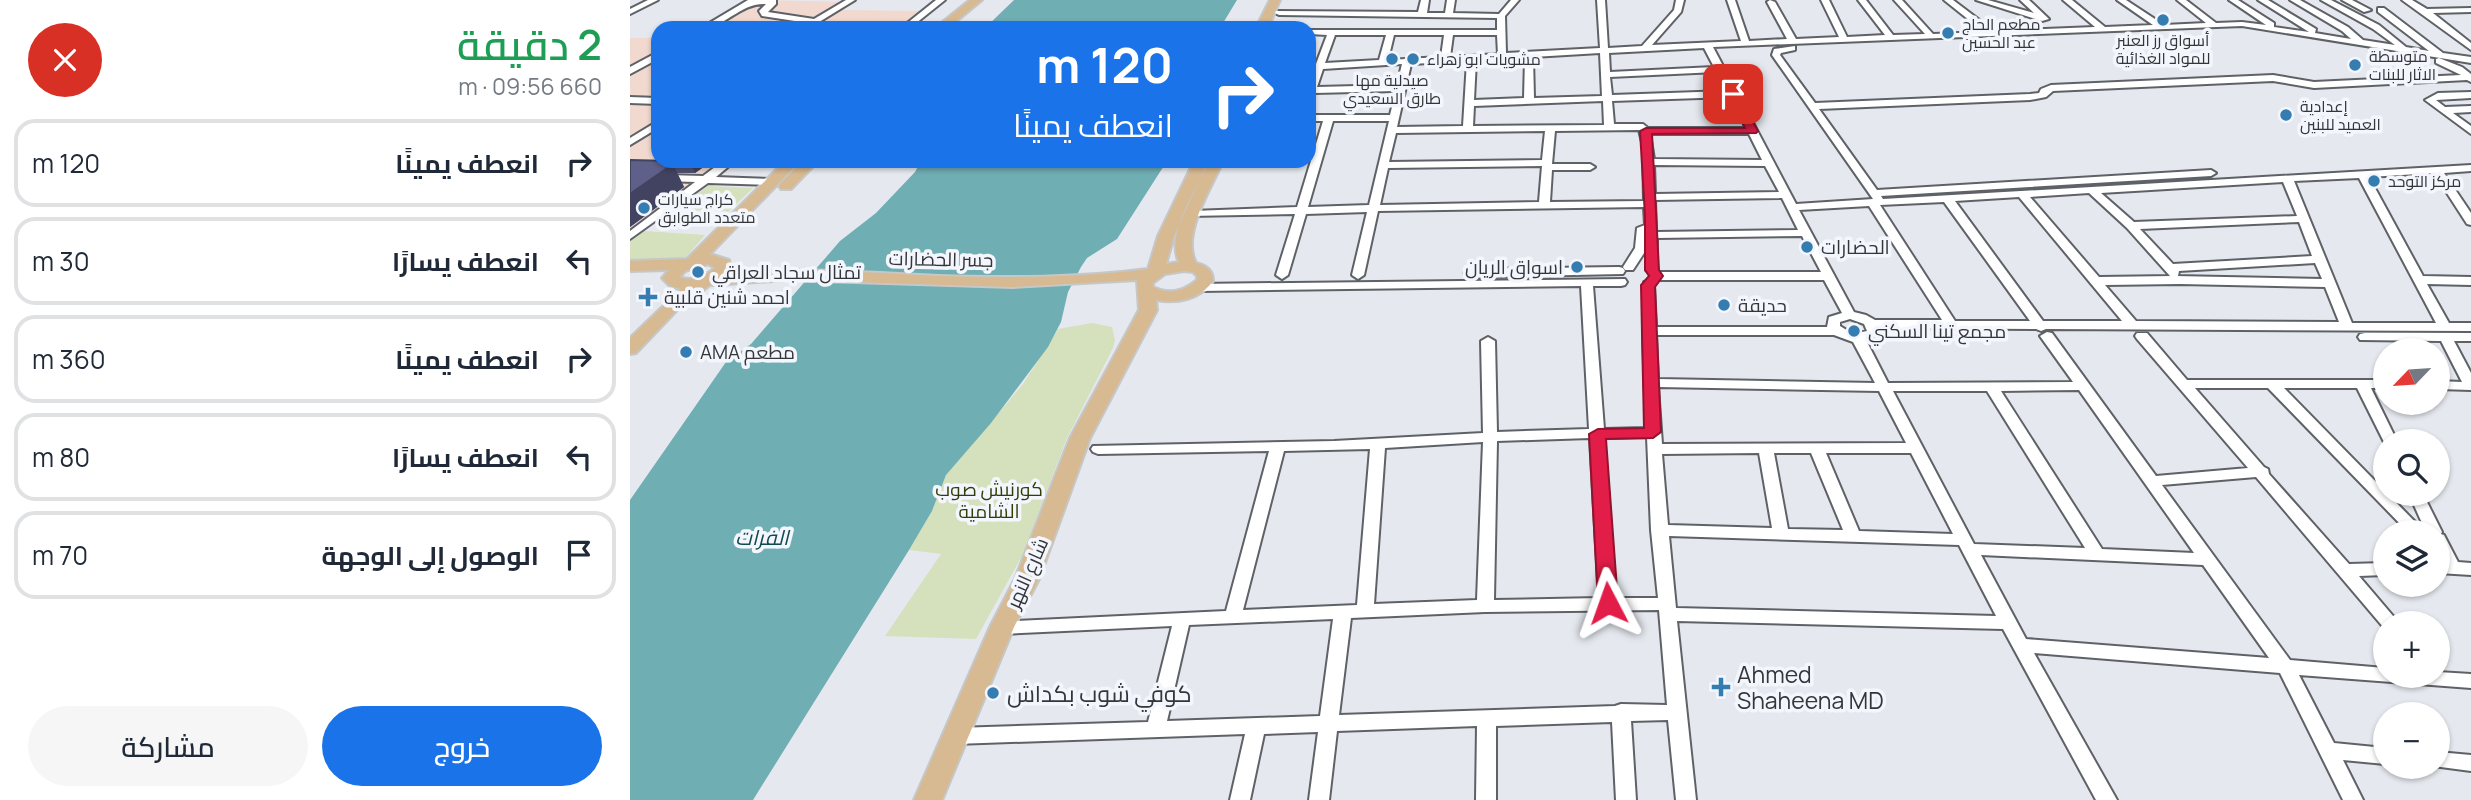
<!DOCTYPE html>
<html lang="ar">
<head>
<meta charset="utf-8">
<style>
	body { margin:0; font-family:Manrope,Cairo,sans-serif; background:#f6f6f7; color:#1f2937; direction:rtl; height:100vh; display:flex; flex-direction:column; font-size:26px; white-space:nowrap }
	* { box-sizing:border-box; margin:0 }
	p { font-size:23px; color:#747a83 }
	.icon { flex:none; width:38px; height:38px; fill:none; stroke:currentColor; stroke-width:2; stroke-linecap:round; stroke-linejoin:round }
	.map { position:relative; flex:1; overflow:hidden; direction:ltr }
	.drawer { display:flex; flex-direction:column; background:#fff; width:630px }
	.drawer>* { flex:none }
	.guide { position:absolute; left:21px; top:21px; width:665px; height:147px; border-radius:21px; box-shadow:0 2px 5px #0004; direction:rtl; background:#1a73e8; color:#fff; overflow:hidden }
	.needle { width:46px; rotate:245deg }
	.fabs { position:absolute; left:1743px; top:338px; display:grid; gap:14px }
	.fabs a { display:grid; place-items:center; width:77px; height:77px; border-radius:50%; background:#fff; box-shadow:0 2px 5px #0004; font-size:35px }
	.pin { position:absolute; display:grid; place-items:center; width:60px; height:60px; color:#fff; margin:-30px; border-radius:14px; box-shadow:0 4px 10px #0006 }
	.me { position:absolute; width:77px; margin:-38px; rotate:356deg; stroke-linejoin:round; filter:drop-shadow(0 0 5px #0008) }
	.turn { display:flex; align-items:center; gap:24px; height:147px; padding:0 28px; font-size:32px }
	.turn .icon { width:91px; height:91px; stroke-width:2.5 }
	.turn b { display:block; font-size:49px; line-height:60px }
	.round { display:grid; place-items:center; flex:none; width:74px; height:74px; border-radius:37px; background:#f6f6f7 }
	.headline { display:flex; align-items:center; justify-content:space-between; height:119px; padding:0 28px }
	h1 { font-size:42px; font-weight:600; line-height:52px; color:#1e9e55 }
	.action { display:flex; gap:14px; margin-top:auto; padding:14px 28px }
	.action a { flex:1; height:80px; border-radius:42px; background:#1a73e8; color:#fff; font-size:28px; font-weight:600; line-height:80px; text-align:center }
	.action a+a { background:#f6f6f7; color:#1f2937 }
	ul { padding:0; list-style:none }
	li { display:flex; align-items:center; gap:21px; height:88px; margin:0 14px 10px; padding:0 14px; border:4px solid #e0e1e3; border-radius:21px }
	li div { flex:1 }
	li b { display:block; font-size:26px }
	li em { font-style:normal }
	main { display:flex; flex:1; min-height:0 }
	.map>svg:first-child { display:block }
	.commercial { fill:#f1d9cf }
	.green { fill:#d5e0bc }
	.water { fill:#6faeb3 }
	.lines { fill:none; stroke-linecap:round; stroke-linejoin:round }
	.minor-casing { stroke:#5e6267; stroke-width:4 }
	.major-casing { stroke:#c6c7c7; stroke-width:4 }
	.minor { fill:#fff; fill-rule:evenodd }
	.major { fill:#d7b992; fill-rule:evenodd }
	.wall { fill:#525376 }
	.shaded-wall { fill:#424360 }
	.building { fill:#5f6089; stroke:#424360; stroke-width:2 }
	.route { fill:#e11d48; stroke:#92132f; stroke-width:2 }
	.poi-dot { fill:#357cb1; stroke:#f3f6fd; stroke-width:2.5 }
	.labels { text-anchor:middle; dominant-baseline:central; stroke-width:7; stroke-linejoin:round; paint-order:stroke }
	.far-poi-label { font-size:16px; fill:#343638; stroke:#f3f6fd; text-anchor:start }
	.poi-label { font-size:19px; fill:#343638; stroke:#f3f6fd; text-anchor:start }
	.street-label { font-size:19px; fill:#343638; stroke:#f3f6fd }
	.park-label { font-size:19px; fill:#323e08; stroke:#f3f6fd }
	.water-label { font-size:21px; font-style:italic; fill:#124b4f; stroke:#f3f6fd }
	.near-poi-label { font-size:23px; fill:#343638; stroke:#f3f6fd; text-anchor:start }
</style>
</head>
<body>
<main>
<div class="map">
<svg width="1841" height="800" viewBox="0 0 1841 800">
	<rect width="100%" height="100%" fill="#e5e9ef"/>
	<path class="commercial" d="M129,0l91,2 -12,8 92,1 -23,17h-203z
		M0,38h28v123h68l-96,71z"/>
	<path class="green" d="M78,186l45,2 -25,24 -52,-3z
		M14,231l61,4 -24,28 -51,-2v-20z
		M462,323l20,4 3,13 -2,8 -46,90 -44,116 -47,85 -91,-3 56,-82 -32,-4 23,-39 14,-36 77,-91 35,-55z"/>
	<path class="water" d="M384,0h223l-17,28h-235z
		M291,161h246l-50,78 -30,19 -6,9 -13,25 -7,30 -13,25 -57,76 -45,52 -14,36 -23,39 -156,250h-123v-300l96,-138 25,-18 89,-103 36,-28 39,-41z"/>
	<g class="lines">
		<g class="minor-casing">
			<path id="minor" d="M18,0h10l-28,14v-5z
				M118,0h28v4l-8,8 46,7 32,-19h9l-44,27 -4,-2 1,-2 -46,-7 -3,-5 7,-7c-27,-1 -40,24 -65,24z
				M306,0h9l-35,28h-9z
				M791,0h8l-2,13h18l2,-13h8l-2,13 46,1 12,-14h8l-14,16 1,37 94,-5 -3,-48h8l3,48 34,-2 32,-36 2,-10h8l-3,12 -29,33 89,-4 -14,-41h8l14,41 38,-2 -20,-37 3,-2 5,2 21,37 43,-2 -18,-37h8l18,37 38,-2 -27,-35h8l27,35 32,-1 -31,-34h8l31,34 51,-2 -40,-32h9l41,31 101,-4 -32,-27h9l33,27 48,-2 -36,-25h9l38,25 42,-2 -29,-23h9l30,23 26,-1 24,3 -37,-25h9l36,23v4l35,5 -51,-32h10l48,29 -1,4 36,6 -9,-8 -52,-31h10l48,27 15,13 32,5 -22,-16 -52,-29h10l48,25 27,22 23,4 -51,-39v-4h6l59,45 28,4v6l-229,-37 -529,21 83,157 77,-5 -101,-144 2,-6 21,-3v4l-14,3 -1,2 35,48 215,-9 9,-1 2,-4 10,-4 222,-10 41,7 147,-7 -25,-12v-4l3,-1 23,9 9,7v8l-4,-2 -153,8 -41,-7 -220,10 -7,6 -16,3 -211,9 58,81 334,-20 5,3 -5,3 -330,20 2,3 588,-34v6l-27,2 27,40v12l-4,-1 -33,-51 -65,4 54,99 48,1v8l-44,-1 22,39h22v8l-425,-2 -5,2 -5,-2 -156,-1 -1,7 -13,5 22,43 185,-1 -33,-46 7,-4 5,1 104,143 92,-8 -111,-129 -2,-3 2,-3h10l40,47h198v8h-14l26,53h-12v3l-28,-56h-73l141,144h-17l-140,-144h-73l69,79 4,2 1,5 80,90 36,-1v12l-26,1 40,47h-14l-1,5 -128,-151 -94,8 128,175 95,8v8h53v-4l33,2v14l-172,-13 35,68 51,5v16l-42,-4 20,40h-20l-63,-127 -246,-20 83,147h-21l-93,-171 -326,-8 19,179h-20l-8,-80 -37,1 5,79h-20l-4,-78 -116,4v74h-20l1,-74 -140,5 -8,69h-20l9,-68 -54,2 -14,66h-20l15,-66 -290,10 -7,-2 -3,-6 3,-6 7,-2 193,-6 24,-96 -170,8 -6,-2 -3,-5 3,-5 230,-11 43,-160 -171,3 -5,-2 -2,-3 2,-3 241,-5 149,-8 -2,-92 7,-4 7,4 2,91 92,-3 -8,-143 -381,5 -4,-1 -2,-3 2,-3 429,-5 2,3 -2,3 -4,1h-28l11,143 42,-1 -3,-97 1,-49 4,-1 6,4 2,42h171l2,-10 13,-4 -18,-33h-168l-4,-1v-5l-6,-4v-20l-13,20h-8l-2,-3 12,-19 2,-20 8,-3 -1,-18 -266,4 -14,64 -6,4 -6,-4 15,-63 -61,2 -18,61 -6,4 -6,-4 19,-61 -107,2 -2,-2 6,-3 105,-4 26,-86h-14v-6h81l6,-24 -81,2 -3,5 -3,1v-16l5,-14 -5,1v-6h7l11,-29 -18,-1v-4h188v-12l-218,-3 -4,-2 1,-2 142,1zM705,35h51l-7,25 -54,3zM764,35h50l-3,22 -53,3zM823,35h44l1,19 -48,3zM1074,48l10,19 -104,5 -1,-19zM970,53l2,43 -68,2 -1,-41zM895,58l-1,40 -50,2 2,-40zM837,61l-4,65 -66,1 14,-63zM772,64l-5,21 -80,2 6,-18zM1087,72l10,19 -115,4 -2,-18zM1100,97l16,31h-98l-5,-4h-29l-2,-23zM973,101l1,24 -131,1 1,-20zM703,121h56l-20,84 -61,2zM1009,130l4,16 1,55 -94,1 2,-32h38l5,-3 -5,-3h-38l3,-33zM915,131l-3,29 -153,2 7,-29zM1020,134h99l13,26 -108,-1zM1024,165l111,1 14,26 -124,2zM912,166l-3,36 -159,3 8,-37zM1729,178l77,145h-84l-58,-142zM1653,182l14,34 -163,6 -33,-29zM1459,193l38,35 43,48h3l-74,1 -69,-80zM1389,197l103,124h-79l-88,-120zM1152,198l16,32 -142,2 -1,-32zM1314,202l86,119h-75l-75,-116zM1239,206l73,114h-67l-9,-5 -12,-3 -55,-102zM1669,222l13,34 -139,8 -33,-35zM1172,236l19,36h-165l1,-34zM1685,263l7,16 -147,-3h3l1,-5zM1550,284l145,3 14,35 -203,-1 -31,-36zM1220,319l14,5 3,7 -14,3 -13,-8v-4zM1026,335h178l19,7 22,41 -217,-4zM1028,387l221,4 27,52 -244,1zM1449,390l115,163 -92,-4 -101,-158zM1263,391h94l98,157 -111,-4zM1017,437l4,93 7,68h-42l-12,-160zM960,438l9,160 -105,2 3,-159zM853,442l-6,158 -103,4 11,-156zM740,449l-13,156 -114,5 41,-159zM1129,453l13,75 -104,-3 -6,-71zM1144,453h37l32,77 -55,-1zM1196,453h85l42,81 -94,-3zM1039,536l290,9 37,71 -320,-8zM1351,555l222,10 66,93 -243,-19zM1029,610l8,95 -46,-1 -6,2 -276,9 12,-97 134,-6zM703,619l-13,97 -153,5 22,-96z
				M1346,0h12l46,13 -14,-13h9l20,19 -7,2z
				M1712,0h10l19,10 -7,2z
				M1772,0h10l15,9 44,-1v4l-38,1 38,30v7z
				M28,52v7l-28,15v-7z
				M1841,92v6l-35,2 9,7 26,-1v6l-18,1 18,13v8l-46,-34 13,-7z
				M0,97l28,1v6l-28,-1z
				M28,121v7l-28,17v-7z
				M93,161h12l-19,16 56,2 5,3 -5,3 -64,-2 -78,56v-8l65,-49 -65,-2v-6l73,2z
				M989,267l4,1 2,3 -2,3 -153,3 -6,-4 6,-4z
				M1735,333h106v8h-17l17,32v17l-33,-1v-8l24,1 -21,-41 -81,-1 -2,-3 2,-3z
				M1779,494h14l19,38 -1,2 3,1 14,27 13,1v12l-33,-2v-12h3l-3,-6v-23h-12z
				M1808,752l33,3v16l-38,-5h5z"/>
		</g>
		<g class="major-casing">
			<path id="major" d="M340,0h12l-34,28h-13z
				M640,0h10l-12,28h-12z
				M155,161h15l-90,93 19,6 2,9 -2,3c70,-5 140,1 209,4 70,2 140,2 210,-7l10,-33 36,-75h14l-34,75 -8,28 13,-2c-14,-28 18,-74 30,-101h14c-12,28 -42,73 -27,102 9,2 17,7 17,18 -13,18 -35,23 -57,19l1,10 -67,128 -51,141 -25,48 -72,173h-28l76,-173 25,-48 55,-141 69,-128 -2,-30 -124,7 -224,-7 -79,5 -34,26 -40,42 -6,1v-16l51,-49 -11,-3 -8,-8 7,-8 -39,1v-10l57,-2zM78,264l7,4c-10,8 -23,14 -35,9l5,-6zM554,271l9,1 4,4v4c-13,11 -28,15 -44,7v-4l12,-9z
				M173,161h15l-27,28h-10l-2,-3 2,-3z"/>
		</g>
		<use href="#minor" class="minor"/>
		<use href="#major" class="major"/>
	</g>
	<path class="wall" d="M0,160l82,1 -17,12h-18l7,14 -54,40z"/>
	<path class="shaded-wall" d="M39,161l2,4 2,-1 11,23 -54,40v-33z
		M60,161h22l-17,12z"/>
	<path class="building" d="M0,160l39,1 -4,3h8l-43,30z"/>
	<path class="route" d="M1103,90l5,4 20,37 -2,2 -104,1 7,136 4,6 -8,11 6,145 -8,6 -47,1 12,164 -3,5 -7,2 -7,-2 -3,-5 -9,-169 9,-5 46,-1 -3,-143 8,-9 -4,-6v-54l-5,-85 6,-3h99l-18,-34z"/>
	<g class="poi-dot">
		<circle cx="1533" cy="20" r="7"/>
		<circle cx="1318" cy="33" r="7"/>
		<circle cx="762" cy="59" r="7"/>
		<circle cx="783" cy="59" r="7"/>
		<circle cx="1725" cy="65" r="7"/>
		<circle cx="1656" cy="115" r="7"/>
		<circle cx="1744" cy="181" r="7"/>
		<circle cx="14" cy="208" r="7"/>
		<circle cx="1177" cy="247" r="7"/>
		<circle cx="947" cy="267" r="7"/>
		<circle cx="68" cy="272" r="7"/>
		<path d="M14.5 286.5h7v7h7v7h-7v7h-7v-7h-7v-7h7z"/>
		<circle cx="1094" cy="305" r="7"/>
		<circle cx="1224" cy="331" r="7"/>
		<circle cx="56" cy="352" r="7"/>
		<path d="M1087.5 676.5h7v7h7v7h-7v7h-7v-7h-7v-7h7z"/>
		<circle cx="363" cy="693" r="7"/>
	</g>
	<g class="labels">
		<g class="far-poi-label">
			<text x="1332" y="24">مطعم الحاج<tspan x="1332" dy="18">عبد الحسين</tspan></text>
			<text x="1533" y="40" text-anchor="middle">أسواق رز العنبر<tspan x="1533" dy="18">للمواد الغذائية</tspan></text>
			<text x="1739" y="56">متوسطة<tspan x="1739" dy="18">الاثار للبنات</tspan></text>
			<text x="797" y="59">مشويات ابو زهراء</text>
			<text x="762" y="80" text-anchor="middle">صيدلية مها<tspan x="762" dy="18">طارق السعيدي</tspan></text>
			<text x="1670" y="106">إعدادية<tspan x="1670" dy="18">العميد للبنين</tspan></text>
			<text x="1758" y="181">مركز التوحد</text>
			<text x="28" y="199">كراج سيارات<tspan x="28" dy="18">متعدد الطوابق</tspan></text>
		</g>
		<g class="poi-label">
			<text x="1191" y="247">الحضارات</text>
			<text x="933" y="267" text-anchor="end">اسواق الريان</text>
			<text x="82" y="272">تمثال سجاد العراقي</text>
			<text x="34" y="297">احمد شنين قلبية</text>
			<text x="1108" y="305">حديقة</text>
			<text x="1238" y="331">مجمع تينا السكني</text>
			<text x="70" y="352">AMA مطعم</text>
		</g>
		<g class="street-label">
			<text transform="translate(311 259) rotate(1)">جسر الحضارات</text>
			<text transform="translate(397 573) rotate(-66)">شارع النهر</text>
		</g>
		<g class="park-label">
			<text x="359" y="489">كورنيش صوب<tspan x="359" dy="22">الشامية</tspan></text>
		</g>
		<g class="water-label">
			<text x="132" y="537">الفرات</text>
		</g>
		<g class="near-poi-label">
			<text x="1107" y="674">Ahmed<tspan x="1107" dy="26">Shaheena MD</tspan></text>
			<text x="377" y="693">كوفي شوب بكداش</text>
		</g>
	</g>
</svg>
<div class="fabs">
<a><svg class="needle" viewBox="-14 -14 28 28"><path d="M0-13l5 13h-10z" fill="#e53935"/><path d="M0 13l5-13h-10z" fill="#747a83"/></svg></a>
<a><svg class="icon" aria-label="search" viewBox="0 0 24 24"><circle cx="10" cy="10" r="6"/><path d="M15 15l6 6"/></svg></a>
<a><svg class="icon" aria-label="layers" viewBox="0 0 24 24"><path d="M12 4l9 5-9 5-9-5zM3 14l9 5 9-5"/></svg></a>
<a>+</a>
<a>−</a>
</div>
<div class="pin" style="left:1103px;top:94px;background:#d93025"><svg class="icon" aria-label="arrive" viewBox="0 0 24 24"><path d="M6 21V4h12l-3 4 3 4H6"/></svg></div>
<svg class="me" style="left:978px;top:603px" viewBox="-20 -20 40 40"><path d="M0-17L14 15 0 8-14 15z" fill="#e11d48" stroke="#fff" stroke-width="4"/></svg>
<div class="guide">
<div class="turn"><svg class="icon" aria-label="right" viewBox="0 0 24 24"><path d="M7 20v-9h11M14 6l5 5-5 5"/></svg><div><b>120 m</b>انعطف يمينًا</div></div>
</div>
</div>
<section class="drawer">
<div class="headline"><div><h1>2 دقيقة</h1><p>660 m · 09:56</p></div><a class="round" style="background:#d93025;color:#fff"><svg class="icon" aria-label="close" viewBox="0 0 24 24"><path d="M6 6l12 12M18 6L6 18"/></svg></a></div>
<ul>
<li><svg class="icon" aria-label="right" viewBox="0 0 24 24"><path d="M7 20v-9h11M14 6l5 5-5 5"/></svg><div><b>انعطف يمينًا</b></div><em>120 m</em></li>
<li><svg class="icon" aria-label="left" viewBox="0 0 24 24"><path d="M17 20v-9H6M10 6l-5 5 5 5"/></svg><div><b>انعطف يسارًا</b></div><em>30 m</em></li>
<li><svg class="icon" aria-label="right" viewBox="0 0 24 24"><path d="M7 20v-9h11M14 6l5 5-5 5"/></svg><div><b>انعطف يمينًا</b></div><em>360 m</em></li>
<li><svg class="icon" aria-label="left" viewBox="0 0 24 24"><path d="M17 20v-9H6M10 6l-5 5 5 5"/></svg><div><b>انعطف يسارًا</b></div><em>80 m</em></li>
<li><svg class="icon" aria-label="arrive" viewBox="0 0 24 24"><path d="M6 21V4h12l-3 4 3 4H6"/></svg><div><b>الوصول إلى الوجهة</b></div><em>70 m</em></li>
</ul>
<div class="action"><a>خروج</a><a>مشاركة</a></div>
</section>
</main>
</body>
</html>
